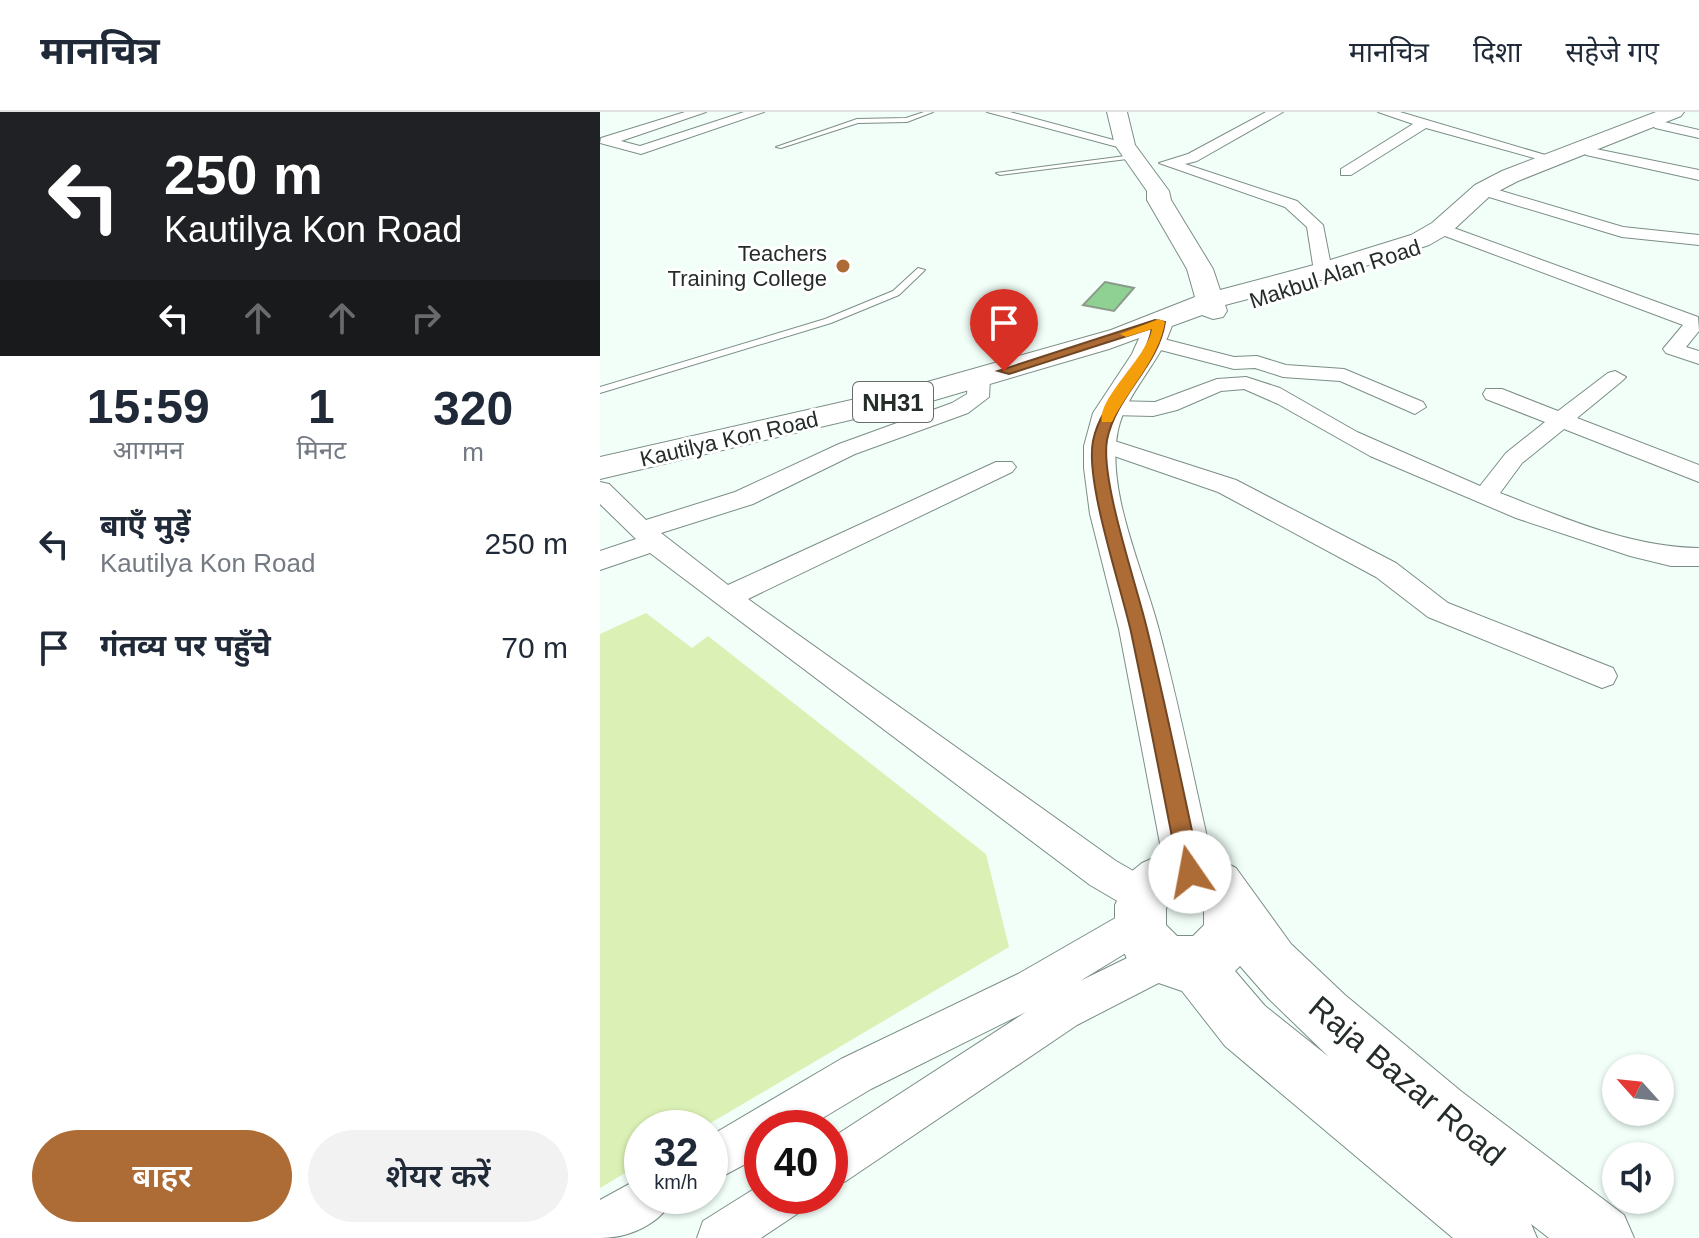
<!DOCTYPE html>
<html lang="hi">
<head>
<meta charset="utf-8">
<style>
	body { margin:0; font-family:Arial,"Noto Sans Devanagari",sans-serif; background:#f2f2f3; color:#1f2937; height:100vh; display:flex; flex-direction:column; font-size:30px; white-space:nowrap }
	* { box-sizing:border-box; margin:0 }
	p { font-size:26px; color:#747a83 }
	.icon { flex:none; width:44px; height:44px; fill:none; stroke:currentColor; stroke-width:2; stroke-linecap:round; stroke-linejoin:round }
	.map { position:relative; flex:1; overflow:hidden }
	.sheet { display:flex; flex-direction:column; background:#fff; width:600px }
	.sheet>* { flex:none }
	.guide { background:#202124; color:#fff; overflow:hidden }
	.needle { width:52px; rotate:297deg }
	.buttons { position:absolute; left:1002px; top:942px; display:grid; gap:16px }
	.buttons a { display:grid; place-items:center; width:72px; height:72px; border-radius:50%; background:#fff; box-shadow:0 2px 6px #0004; font-size:40px }
	.speed { position:absolute; left:24px; top:998px; display:flex; gap:16px; font-size:40px; font-weight:700; text-align:center }
	.speed>* { display:grid; place-content:center; width:104px; height:104px; border-radius:50%; background:#fff; box-shadow:0 2px 6px #0004; line-height:1 }
	.speed small { font-size:20px; font-weight:400 }
	.speed .limit { border:12px solid #d22; background:#fff; color:#111 }
	.pin { position:absolute; display:grid; place-items:center; width:68px; height:68px; color:#fff; margin:-82px -34px; border-radius:50% 50% 50% 0; rotate:-45deg; box-shadow:0 0 8px #0007 }
	.pin .icon { rotate:45deg }
	.me { position:absolute; width:88px; margin:-44px; rotate:348deg; stroke-linejoin:round; filter:drop-shadow(0 0 6px #0008) }
	.turn { display:flex; align-items:center; gap:28px; height:168px; padding:0 32px; font-size:36px }
	.turn .icon { width:104px; height:104px; stroke-width:2.5 }
	.turn b { display:block; font-size:56px; line-height:68px }
	.lanes { display:flex; align-items:center; height:76px; padding:0 32px; background:#0003; justify-content:center; gap:40px; direction:ltr }
	.lanes .off { opacity:.35 }
	.eta { display:flex; justify-content:space-evenly; align-items:center; height:136px; text-align:center }
	.eta b { font-size:48px; font-weight:600; line-height:56px }
	.cta { display:flex; gap:16px; margin-top:auto; padding:16px 32px }
	.cta a { flex:1; height:92px; border-radius:48px; background:#ad6c36; color:#fff; font-size:32px; font-weight:600; line-height:92px; text-align:center }
	.cta a+a { background:#f2f2f3; color:#1f2937 }
	ul { padding:0; list-style:none }
	li { display:flex; align-items:center; gap:24px; height:104px; padding:0 32px }
	li div { flex:1 }
	li b { display:block; font-size:30px }
	li em { font-style:normal }
	header { display:flex; align-items:center; gap:48px; box-sizing:border-box; height:112px; padding:0 40px; background:#fff; border-bottom:2px solid #e0e1e3 }
	header strong { font-size:38px }
	nav { display:flex; gap:44px; margin-inline-start:auto; font-size:28px }
	main { display:flex; flex:1; min-height:0 }
	.map>svg:first-child { display:block }
	.green { fill:#dbf0b5 }
	.building { fill:#8fd192; stroke:#8c9a8c; stroke-width:2 }
	.lines { fill:none; stroke-linecap:round; stroke-linejoin:round }
	.lane-casing { stroke:#7b8e86; stroke-width:2 }
	.street-casing { stroke:#7b8e86; stroke-width:2 }
	.secondary-casing { stroke:#7b8e86; stroke-width:2 }
	.highway-casing { stroke:#7b8e86; stroke-width:2 }
	.lane { fill:#fff; fill-rule:evenodd }
	.street { fill:#fff; fill-rule:evenodd }
	.secondary { fill:#fff; fill-rule:evenodd }
	.highway { fill:#fff; fill-rule:evenodd }
	.route { fill:#ad6c36; stroke:#704623; stroke-width:2 }
	.slow { fill:#f59e0b }
	.poi-dot { fill:#ad6c36; stroke:#fff; stroke-width:3 }
	.labels { text-anchor:middle; dominant-baseline:central; stroke-width:6; stroke-linejoin:round; paint-order:stroke }
	.far-poi-label { font-size:22px; fill:#252d29; stroke:#fff; text-anchor:end }
	.far-street-label { font-size:22px; fill:#252d29; stroke:#fff }
	.shield { fill:#fff; stroke:#666c69; stroke-width:2 }
	.shield-label { font-size:24px; font-weight:bold; fill:#252d29 }
	.near-street-label { font-size:32px; fill:#252d29; stroke:#fff }
</style>
</head>
<body>
<header>
<strong>मानचित्र</strong>
<nav><a>मानचित्र</a><a>दिशा</a><a>सहेजे गए</a></nav>
</header>
<main>
<section class="sheet">
<div class="guide">
<div class="turn"><svg class="icon" aria-label="left" viewBox="0 0 24 24"><path d="M17 20v-9H6M10 6l-5 5 5 5"/></svg><div><b>250 m</b>Kautilya Kon Road</div></div>
<div class="lanes"><svg class="icon" aria-label="left" viewBox="0 0 24 24"><path d="M17 20v-9H6M10 6l-5 5 5 5"/></svg><svg class="icon off" aria-label="ahead" viewBox="0 0 24 24"><path d="M12 20V5M6 11l6-6 6 6"/></svg><svg class="icon off" aria-label="ahead" viewBox="0 0 24 24"><path d="M12 20V5M6 11l6-6 6 6"/></svg><svg class="icon off" aria-label="right" viewBox="0 0 24 24"><path d="M7 20v-9h11M14 6l5 5-5 5"/></svg></div>
</div>
<div class="eta">
<div><b>15:59</b><p>आगमन</p></div>
<div><b>1</b><p>मिनट</p></div>
<div><b>320</b><p>m</p></div>
</div>
<ul>
<li><svg class="icon" aria-label="left" viewBox="0 0 24 24"><path d="M17 20v-9H6M10 6l-5 5 5 5"/></svg><div><b>बाएँ मुड़ें</b><p>Kautilya Kon Road</p></div><em>250 m</em></li>
<li><svg class="icon" aria-label="arrive" viewBox="0 0 24 24"><path d="M6 21V4h12l-3 4 3 4H6"/></svg><div><b>गंतव्य पर पहुँचे</b></div><em>70 m</em></li>
</ul>
<div class="cta"><a>बाहर</a><a>शेयर करें</a></div>
</section>
<div class="map">
<svg width="1099" height="1126" viewBox="0 0 1099 1126">
	<rect width="100%" height="100%" fill="#f2fff9"/>
	<path class="green" d="M46,501l46,35 16,-12 278,218 23,93 -307,181h-60v35l-42,25v-554z"/>
	<path class="building" d="M505,170l29,6 -20,23 -31,-6z"/>
	<g class="lines">
		<g class="lane-casing">
			<path id="lane" d="M324,0h9l-26,10 -49,1 -77,25 -5,-1 81,-28 49,-1z
				M533,43l2,3 -135,17 -4,-2z
				M318,156l7,2 -26,25 -68,28 -231,70v-6l225,-68 68,-28z"/>
		</g>
		<g class="street-casing">
			<path id="street" d="M85,0h21l-85,29 19,5 104,-34h20l-123,42 -41,-11 1,-5z
				M387,0h23l122,33 -7,4z
				M666,0h17l-86,49 -12,3 112,37 26,24 9,46 -3,4h-12l-3,-4 -7,-44 -22,-20 -126,-44 29,-9z
				M778,0h22l159,47 -7,4 -126,-35 -75,47h-10v-6l72,-45z
				M1060,9l39,9v8l-44,-10 -2,-3z
				M991,36l108,22v10l-113,-25 -2,-3z
				M895,77l128,38 76,8v10l-77,-8 -133,-40 -2,-3z
				M851,115l247,90 1,14 -13,16 13,4v13l-33,-11 -3,-4 20,-24 -238,-89 -2,-4z
				M556,225l78,20 23,-1 29,9 58,4 79,33 3,5 -11,7 -75,-33 -57,-4 -28,-9 -21,1 -85,-22 -3,-4 3,-4z
				M1015,259l11,6 -4,4 -45,37 122,47v17l-135,-53 -42,34 -22,30c64,25 130,54 199,55v18h-28l-41,-10 -114,-38 -146,-62 -92,-52 -34,-15 -23,2 -44,19 -24,6 -42,-1 -11,-7 11,-7 44,1 62,-23 29,-2 34,11 77,44 123,54 26,-33 39,-31 -59,-23 -3,-5 3,-5h16l56,22 50,-38z
				M379,261l11,6 -1,18 -21,16 -113,41 -102,50 -92,29 67,52 268,-123h16l4,5 -4,5 -264,127 368,262 40,23 5,12 -5,12 -5,2 7,14 -6,13 -72,44 84,-41 14,5 5,14 -5,14 -101,52 -231,156 -16,6v-48l196,-127 -155,77 -65,39h-44v27l-52,28v-47l131,-77 177,-85 113,-65 -41,-24 -440,-332 -50,17v-19l36,-12 -36,-35v-22l9,2 37,36 89,-28 104,-48 113,-41 15,-9 1,-15z
				M499,324l137,44 160,83 52,40 165,65 4,8 -4,8 -11,4 -174,-71 -52,-40 -158,-85 -127,-44 -4,-5 4,-5z
				M42,1065v19h32c-12,28 -45,42 -74,42v-38z
				M162,1072v12h45l-7,16 -39,26h-64l6,-17z"/>
		</g>
		<g class="secondary-casing">
			<path id="secondary" d="M559,202l10,2 4,6c-11,40 -46,68 -55,108 -13,60 26,142 41,200 20,75 35,150 52,225l25,13 55,76 54,51 117,97 162,123 10,23h-85l-18,-14 6,14h-84l-228,-192 -43,-55 -38,-13 -14,-12 -15,-35v-26l16,-33 11,-9 20,-9 -43,-225 -29,-115 -6,-46v-22l9,-33 39,-59 17,-38zM578,784h14l12,12v17l-11,11h-16l-11,-11v-17zM640,854l29,33 60,58 -64,-51 -30,-35z"/>
		</g>
		<g class="highway-casing">
			<path id="highway" d="M507,0h20l8,33 34,46 2,9 42,69 7,21 94,-25 97,-30 21,-12 43,-38 27,-14 154,-59h28l-3,4 -163,65 -27,14 -41,38 -21,12 -97,32 -107,28 2,6 -4,6 -10,2 -11,-4 -93,34 -174,51 -335,79v-22l313,-71 198,-56 84,-33 -8,-28 -40,-69v-9l-32,-46z"/>
		</g>
		<use href="#lane" class="lane"/>
		<use href="#street" class="street"/>
		<use href="#secondary" class="secondary"/>
		<use href="#highway" class="highway"/>
	</g>
	<path class="route" d="M555,208l10,2c-7,45 -49,73 -58,118 -7,40 30,146 40,189 20,81 36,162 54,243l-3,8 -8,3 -7,-3 -4,-8c-16,-80 -31,-160 -48,-240 -10,-45 -46,-150 -38,-191 9,-44 52,-71 59,-113l-143,46 -11,-3z"/>
	<path class="slow" d="M559,207l6,3c-6,37 -37,67 -53,100h-10c-5,-24 45,-64 50,-93l-26,8 -6,-3z"/>
	<circle class="poi-dot" cx="243" cy="154" r="8"/>
	<g class="labels">
		<g class="far-poi-label">
			<text x="227" y="141">Teachers<tspan x="227" dy="25">Training College</tspan></text>
		</g>
		<g class="far-street-label">
			<text transform="translate(735 162) rotate(-18)">Makbul Alan Road</text>
			<text transform="translate(129 327) rotate(-13)">Kautilya Kon Road</text>
		</g>
		<rect class="shield" x="253" y="270" width="80" height="40" rx="6"/>
		<g class="shield-label">
			<text x="293" y="290">NH31</text>
		</g>
		<g class="near-street-label">
			<text transform="translate(807 969) rotate(40)">Raja Bazar Road</text>
		</g>
	</g>
</svg>
<div class="buttons">
<a><svg class="needle" viewBox="-14 -14 28 28"><path d="M0-13l5 13h-10z" fill="#e53935"/><path d="M0 13l5-13h-10z" fill="#747a83"/></svg></a>
<a><svg class="icon" aria-label="sound" viewBox="0 0 24 24"><path d="M4 9h4l5-4v14l-5-4H4zM17 9q2 3 0 6"/></svg></a>
</div>
<div class="speed"><div>32<small>km/h</small></div><div class="limit">40</div></div>
<div class="pin" style="left:404px;top:259px;background:#d93025"><svg class="icon" aria-label="arrive" viewBox="0 0 24 24"><path d="M6 21V4h12l-3 4 3 4H6"/></svg></div>
<svg class="me" style="left:590px;top:760px" viewBox="-20 -20 40 40"><circle r="19" fill="#fff"/><path d="M0-13L10 11 0 6-10 11z" fill="#ad6c36"/></svg>
</div>
</main>
</body>
</html>
